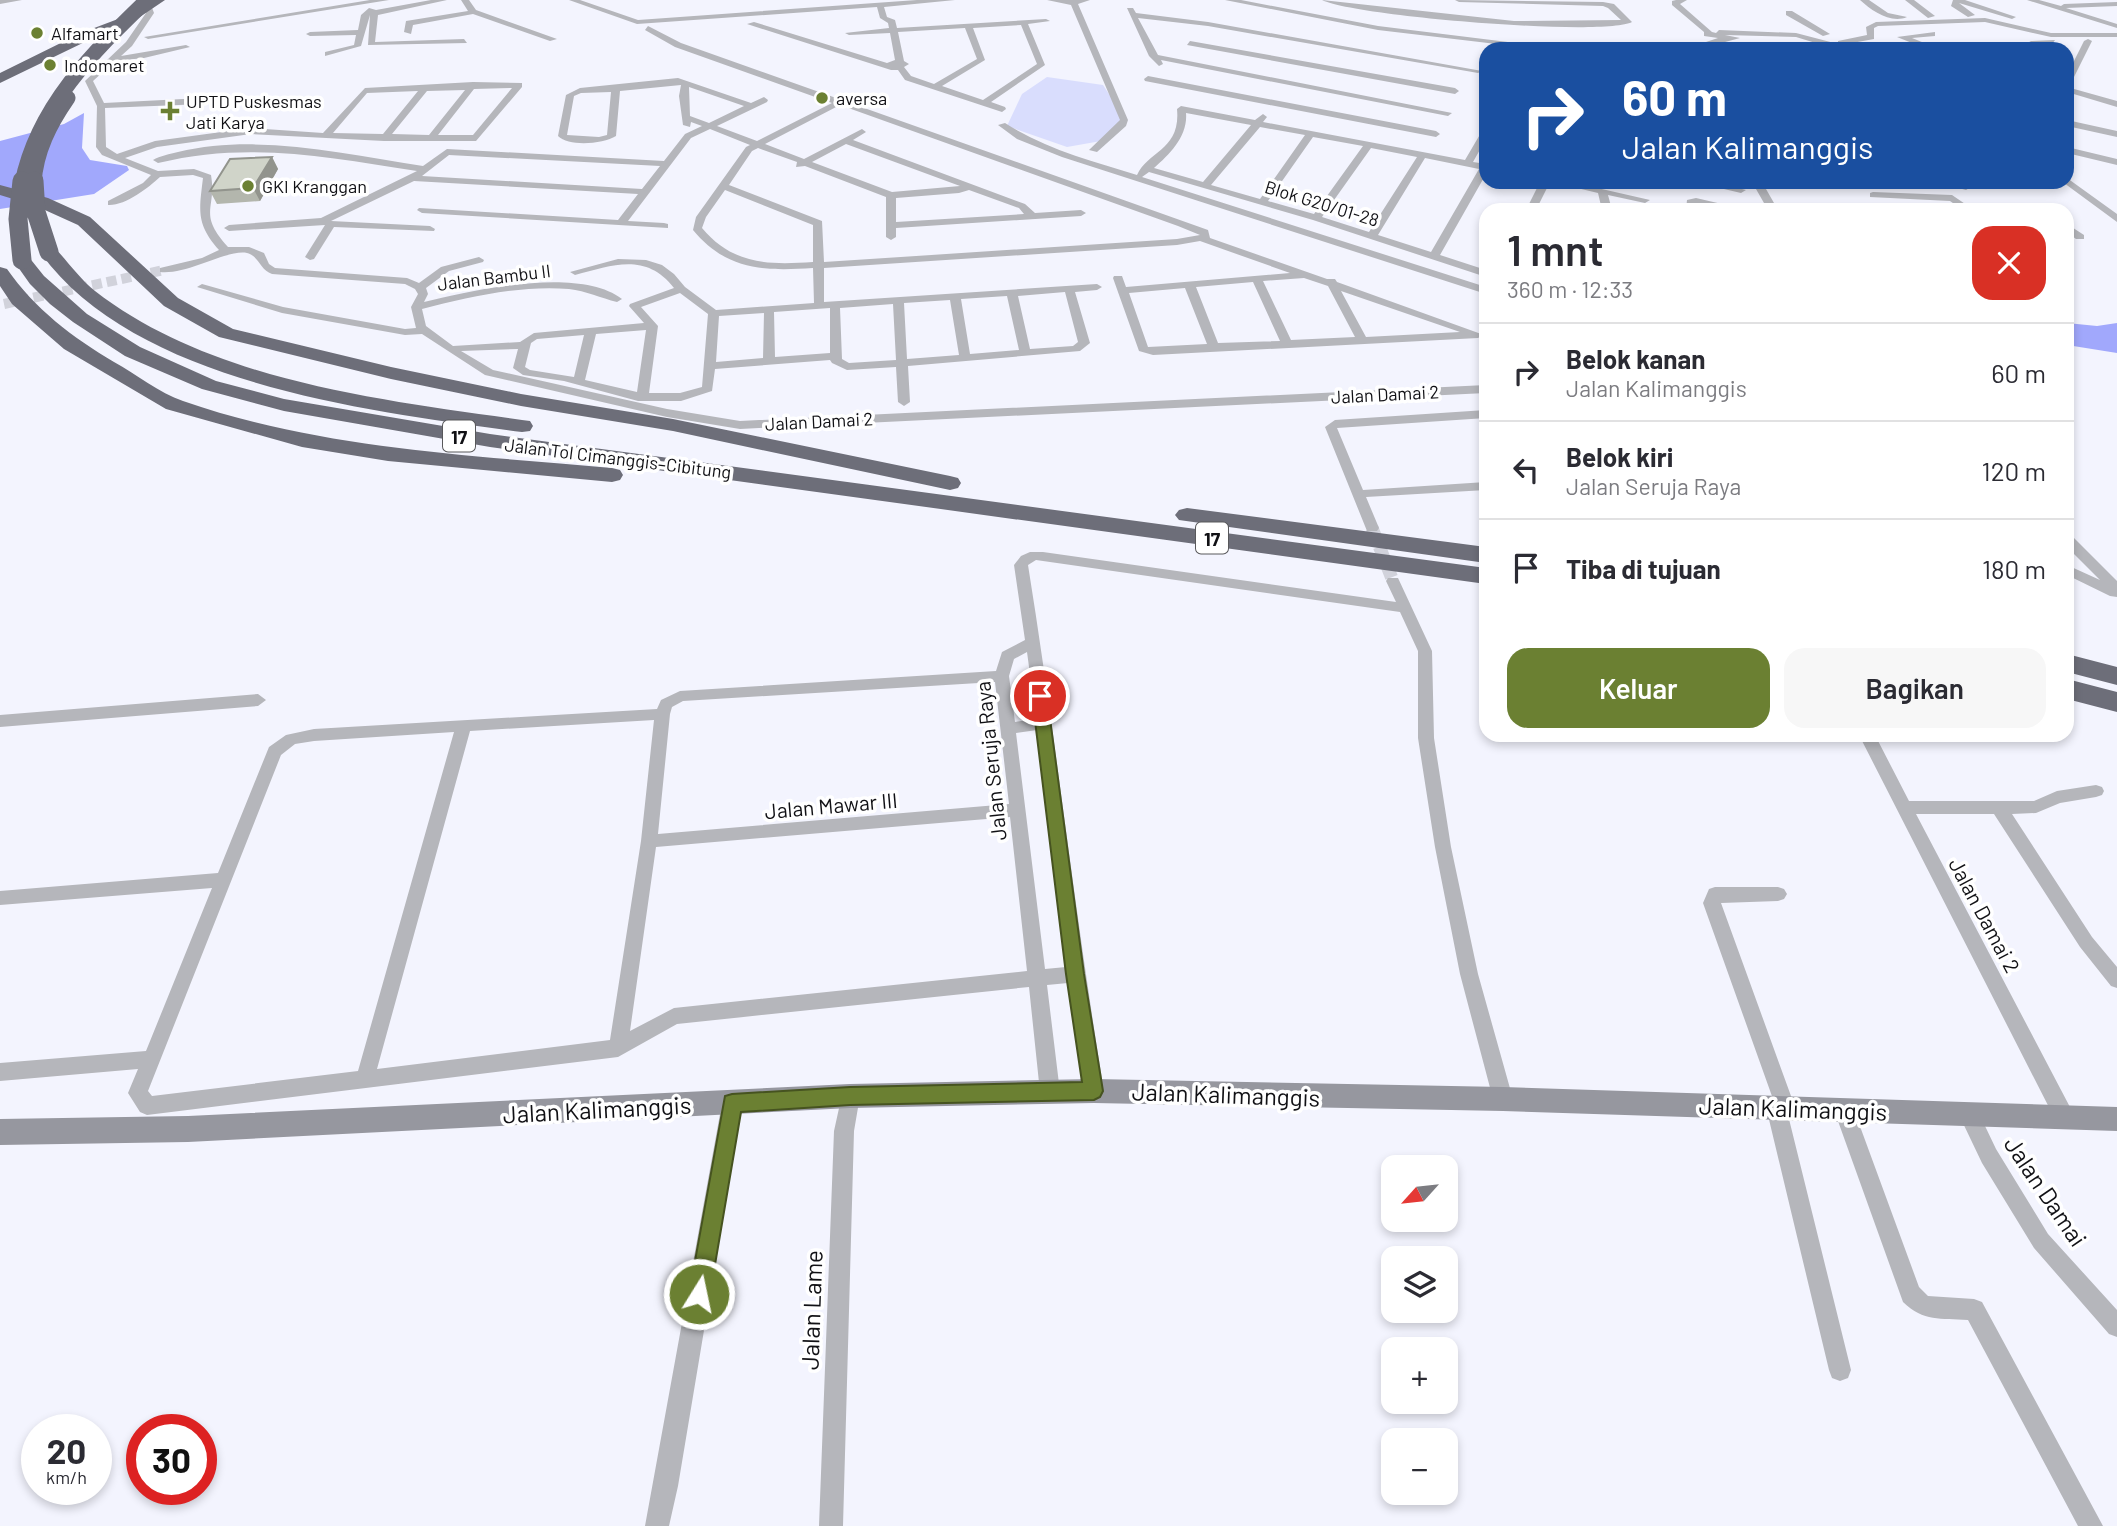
<!DOCTYPE html>
<html lang="id">
<head>
<meta charset="utf-8">
<style>
	body { margin:0; font-family:Barlow,sans-serif; background:#f7f7f7; color:#2b2b33; height:100vh; display:flex; flex-direction:column; font-size:26px; white-space:nowrap }
	* { box-sizing:border-box; margin:0 }
	p { font-size:23px; color:#7c7c81 }
	.icon { flex:none; width:38px; height:38px; fill:none; stroke:currentColor; stroke-width:2; stroke-linecap:round; stroke-linejoin:round }
	.map { position:relative; flex:1; overflow:hidden }
	.panel { position:absolute; left:1479px; top:203px; width:595px; height:539px; display:flex; flex-direction:column; background:#fff; border-radius:21px; box-shadow:0 4px 10px #0003 }
	.panel>* { flex:none }
	.banner { position:absolute; left:1479px; top:42px; width:595px; height:147px; border-radius:21px; box-shadow:0 4px 10px #0003; background:#1a4fa0; color:#fff; overflow:hidden }
	.needle { width:46px; rotate:243deg }
	.controls { position:absolute; left:1381px; top:1155px; display:grid; gap:14px }
	.controls a { display:grid; place-items:center; width:77px; height:77px; border-radius:14px; background:#fff; box-shadow:0 4px 10px #0003; font-size:35px }
	.speed { position:absolute; left:21px; top:1414px; display:flex; gap:14px; font-size:35px; font-weight:700; text-align:center }
	.speed>* { display:grid; place-content:center; width:91px; height:91px; border-radius:50%; background:#fff; box-shadow:0 4px 10px #0003; line-height:1 }
	.speed small { font-size:18px; font-weight:400 }
	.speed .limit { border:10px solid #d22; background:#fff; color:#111 }
	.pin { position:absolute; display:grid; place-items:center; width:60px; height:60px; color:#fff; margin:-30px; border:4px solid #fff; border-radius:50%; box-shadow:0 2px 7px #0007 }
	.me { position:absolute; width:77px; margin:-38px; rotate:10deg; stroke-linejoin:round; filter:drop-shadow(0 0 5px #0008) }
	.turn { display:flex; align-items:center; gap:24px; height:147px; padding:0 28px; font-size:32px }
	.turn .icon { width:91px; height:91px; stroke-width:2.5 }
	.turn b { display:block; font-size:49px; line-height:60px }
	.round { display:grid; place-items:center; flex:none; width:74px; height:74px; border-radius:21px; background:#f7f7f7 }
	.summary { display:flex; align-items:center; justify-content:space-between; height:119px; padding:0 28px }
	h1 { font-size:42px; font-weight:600; line-height:52px }
	.action { display:flex; gap:14px; margin-top:auto; padding:14px 28px }
	.action a { flex:1; height:80px; border-radius:21px; background:#6b8032; color:#fff; font-size:28px; font-weight:600; line-height:80px; text-align:center }
	.action a+a { background:#f7f7f7; color:#2b2b33 }
	ul { padding:0; list-style:none }
	li { display:flex; align-items:center; gap:21px; height:98px; padding:0 28px; border-top:2px solid #e1e1e2 }
	li div { flex:1 }
	li b { display:block; font-size:26px }
	li em { font-style:normal }
	.map>svg:first-child { display:block }
	.green { fill:#d9ddfd }
	.water { fill:#a1a8fc }
	.lines { fill:none; stroke-linecap:round; stroke-linejoin:round }
	.street-tunnel-far1 { stroke:#d1d2db; stroke-width:10; stroke-dasharray:10 5; stroke-linecap:butt }
	.street-tunnel { stroke:#d1d2db; stroke-width:13; stroke-dasharray:13 7; stroke-linecap:butt }
	.street { fill:#b5b6bb; fill-rule:evenodd }
	.secondary { fill:#96979f; fill-rule:evenodd }
	.highway { fill:#6d6e79; fill-rule:evenodd }
	.highway-bridge-far1 { stroke:#6d6e79; stroke-width:15 }
	.highway-bridge { stroke:#6d6e79; stroke-width:19 }
	.wall { fill:#b3b6ad }
	.shaded-wall { fill:#92948d }
	.building { fill:#d0d4c9; stroke:#92948d; stroke-width:2 }
	.route { fill:#6b8032; stroke:#465320; stroke-width:2 }
	.poi-dot { fill:#6b8032; stroke:#fff; stroke-width:2.5 }
	.labels { text-anchor:middle; dominant-baseline:central; stroke-width:7; stroke-linejoin:round; paint-order:stroke }
	.far-poi-label { font-size:18px; fill:#111115; stroke:#fff; text-anchor:start }
	.far-street-label { font-size:18px; fill:#111115; stroke:#fff }
	.shield { fill:#fff; stroke:#58585b; stroke-width:2 }
	.shield-label { font-size:19px; font-weight:bold; fill:#111115 }
	.street-label { font-size:21px; fill:#111115; stroke:#fff }
	.near-street-label { font-size:24px; fill:#111115; stroke:#fff }
</style>
</head>
<body>
<div class="map">
<svg width="2117" height="1526" viewBox="0 0 2117 1526">
	<rect width="100%" height="100%" fill="#f3f4fe"/>
	<path class="green" d="M1047,77l56,8 21,32 -23,24 -34,6 -60,-21 15,-32z"/>
	<path class="water" d="M84,113l-2,35 8,12 37,6 2,4 -35,24 -94,15v-68l64,-17z
		M2067,323l30,3 20,-3v30l-50,-8z"/>
	<g class="lines">
		<path class="street-tunnel-far1" d="M4,304l160,-34"/>
		<path class="street-tunnel" d="M1372,528l21,53"/>
		<path class="street" d="M0,0h22l-22,4z
			M370,0h19l-241,39 -4,-2z
			M431,0h16l-69,15 -3,27 89,-3 3,4 -99,2 2,-30 -9,31 -36,10v-4l29,-7 2,-10 -46,1 -4,-2 4,-2 48,-2 3,-15 8,-7 7,2z
			M461,0h8l7,10 81,29 -7,2 -77,-27 -60,11 -2,9 -7,-2 2,-11 62,-10z
			M569,0h11l58,20 279,-20h38l-71,7 3,10 8,3 2,8 149,-9 4,2 -22,3 17,41 -54,37 14,5 1,2 -4,3 -97,-32 -7,-10h-7l-144,-46 7,-2 133,41 8,-3 -5,-27 -41,2 -4,-2 44,-5 -1,-5 -8,-5 -3,-11 -240,17zM1021,25l16,39 -54,36 -41,-14 43,-26 -12,-32zM965,28l12,31 -43,25 -23,-8 -7,-9 5,-3 -5,-3 -6,-29z
			M1047,0h43l-12,4 50,116 -2,6 -29,26 -8,-2 31,-30 -49,-115z
			M1225,0h16l137,26 186,23h-25l-161,-19z
			M1322,0l192,21 107,-1 -13,-12 -5,-2 -144,-4 -4,-2 148,2 11,2 18,18c-29,15 -279,-6 -310,-22z
			M1676,0h11l-7,4 32,28 4,1 3,-3 77,3 42,11v-3l29,-6 -1,-8 10,-5 109,-4 66,15h66v4h-66l-66,-15 -107,4 -4,2v11l-33,6 8,4 -21,-2 -34,2 25,-5 -23,-7 -71,-2 15,3 -41,11h-14l33,-11 -14,-2v-4l-32,-27v-4z
			M1860,0h9l19,13 19,4c-16,7 -35,-6 -47,-17z
			M1905,0h9l21,16 -7,2z
			M1953,0h12l51,17 -4,2 -53,-16 16,12 -7,2 -17,-11z
			M2027,0h12l22,6 3,-2 53,-2v4l-51,2 51,16v4z
			M145,5h6l3,8 -22,33 -11,10 65,-11 4,2 -46,11 -29,3 -22,20 11,22 99,-5 4,3 -4,3 -98,4 1,39 11,7 38,-13 96,-13 72,5 42,-45 108,-6 49,1v4l-46,54h-92l-133,-7 -94,13 -32,11 33,13 36,-2 17,6c6,34 -14,38 17,72h21l15,6 5,11 6,4 132,10 12,5 22,-16 38,-10 5,3 -1,2 -34,9 -23,17 2,6 -4,8c50,-12 155,-36 198,-3l-5,3c-16,-4 -31,-11 -48,-13 -49,-4 -100,8 -147,20l4,17 27,20 67,-4 14,-9 110,-10 -15,-17 1,-2 44,-16c-28,-36 -61,-23 -99,-13l-5,-3 48,-13 28,1 16,5 12,9 11,13 31,23 98,-7 -1,-35c-48,3 -86,3 -120,-38l3,-13 50,-70 4,-2 -40,-16 -19,9 -63,83 36,2 4,1v4l-246,-15 -5,-3 2,-2 199,12 20,-26 -224,-13 -83,40 99,5 5,3 -1,2 -100,-4 -20,32 -4,1 -5,-3 20,-32 -96,6 -5,-3 5,-3 92,-7 96,-47c-90,-14 -169,-30 -259,-8l-5,-3c7,-4 17,-6 25,-8 80,-19 166,2 245,14l24,-17 217,12 21,-27 17,-8 -11,-4 -1,5 -7,-2 -4,-29 2,-11 -61,6 -4,45c-13,8 -47,11 -58,0l8,-41 14,-7 98,-10 73,25 13,-6 4,3 -1,2 -50,24 40,15 75,-38 -157,-56 -30,-17 3,-4 33,17 527,187 2,8 117,41h8l2,3 147,53 -6,3 -325,17 -14,-4 -26,-73 1,-2h8l4,11 164,-14 -90,-32 -23,4 -353,23v34l273,-18 5,3 -5,3 -22,2 15,51 -10,8 -172,15 2,36 -6,4 -6,-4 -2,-35 -49,3 -15,-7 -2,-3 -115,9 -3,22 -31,10h-43l-74,-20 -41,-6 -10,-7 5,-19 -57,2 32,19 174,39 73,12 746,-36v8l-746,36 -73,-12 -182,-42 -63,-41 -17,1 -123,-22 -85,-26 5,-3 81,23 122,22 11,-1 -5,-21 7,-13 -3,-5 -10,-5 -133,-10c-12,-4 -13,-18 -25,-21 -20,-4 -59,22 -87,19v-4l42,-10 17,-8c-23,-26 -20,-39 -16,-72l-10,-3 -33,2c-12,11 -35,29 -52,28v-4l35,-18 8,-8 -49,-20 -6,-8 1,-41 -12,-25 41,-39 20,-29zM689,87l55,19 -35,17 -19,-7zM512,88l-39,47h-35l36,-46zM465,90l-36,45 -37,-1 35,-43zM418,91l-35,43 -50,-1 34,-40zM611,92l-4,43 -8,2 -32,-2 7,-39 7,-3zM840,105l338,121 22,9 -23,4 -353,23 -2,-41 -93,-36 23,-34 6,-3 39,14 -1,5 9,-1 81,31v40l5,3 5,-3v-9l185,-12 5,-3 -5,-3 -46,3 -10,-9 -172,-64 13,-8 -4,-3 -58,30 -39,-15zM846,144l114,42 -68,6 -80,-30zM449,155l211,11 -18,23 -220,-13zM725,190l88,35v37c-44,3 -80,3 -111,-34l4,-11zM969,190l50,18 5,6 -128,8v-24l63,-5zM1304,278l24,8 27,51 -64,3 -28,-59zM1253,282l27,59 -62,2 -22,-56zM1185,288l22,56 -59,3 -19,-54zM1341,291l119,41 -94,5zM1065,292l13,50 -5,4 -43,3 -12,-53zM680,293l28,21 -6,73 -22,6h-31l9,-67 -17,-19zM1007,296l12,54 -49,4 -9,-55zM950,300l9,55 -52,4 -3,-56zM893,304l3,56 -47,3 -7,-4 -2,-51zM830,308v45l-55,4 -1,-45zM764,313l-1,45 -47,4 3,-46zM646,330l-9,62 -52,-12 11,-46zM584,335l-10,42 -44,-7 -5,-3 6,-24 6,-4z
			M1127,8h6l3,5 72,9 274,49 -4,2 -270,-47 -70,-8 20,37 294,58 -4,3 -287,-56 2,4 -4,2 -10,-10z
			M1786,11h6l38,23 -7,2 -37,-21z
			M1935,32v4l-23,2 27,11h-12l-30,-12z
			M2088,39l4,2 -21,42 -4,2v-10l17,-34z
			M2055,40l-3,4 -35,5 14,-8z
			M1190,41l265,47 4,3 -4,3 -268,-49z
			M1992,43l15,4 1,2 -19,-2z
			M1148,76l288,55 4,3 -4,3 -291,-56 -1,-2z
			M2067,87l50,14v6l-50,-15z
			M1181,106l74,14 8,-6 4,3 -4,5 202,38 17,-29 4,-3v11l-13,23 13,2v10l-46,81 46,15v7l-173,-57 -164,-48 -7,5 344,110v7l-424,-137 -45,-18 -19,-14 7,-2c40,26 87,38 132,52 11,-24 44,-25 40,-66zM1186,113l65,12 -48,57 -49,-14c16,-14 34,-32 32,-55zM1260,127l45,8 -45,64 -49,-14zM1313,137l50,9 -49,68 -46,-13zM1371,148l46,9 -48,75 -47,-15zM1425,158l54,11 -48,83 -53,-17z
			M2067,120l50,11v6l-50,-11z
			M2067,147l50,12v6l-50,-12z
			M2067,178l50,36v8l-53,-39 3,-1z
			M1540,182h10l-14,28h-10z
			M1552,182h19l79,18 -5,3 -37,-8 4,15h-10l-4,-17z
			M1694,182h20l32,8 -5,3z
			M1752,182h10l16,28h-10z
			M1936,182h19l16,5 -5,3z
			M1873,192l79,3 22,15h-11l-13,-9 -80,-4v-4z
			M1696,198l43,10 2,2h-18l-27,-6v6h-10l1,-10z
			M2067,224l17,11v4h-8l-9,-7z
			M1486,410v8l-149,10 26,62 123,-8v8l-120,7 13,31 -2,3h-10l-42,-104 10,-7z
			M2067,535l5,1 45,45v16l-7,-1 -43,-21v-10l33,15 -33,-33z
			M1030,552h13l353,50 -10,-21 2,-3h10l34,73 2,87 17,109 27,127 35,125 -3,6 -7,3 -7,-3 -3,-6 -33,-125 -25,-127 -17,-109v-87l-18,-39 -364,-52 -8,5c28,174 47,351 76,526l-3,6 -7,3 -7,-3 -3,-6 -16,-108 -21,2 13,107 -3,6 -7,3 -7,-3 -3,-6 -11,-105 -352,37 -59,33 -471,58 -7,-3 -12,-19 10,-24 -138,12v-18l146,-12 66,-163 -212,17v-14l218,-18 51,-126 17,-12 28,-6 343,-20 4,-9 19,-9 316,-20 6,-19 23,-12 -11,-75 7,-9zM1027,652l9,67 -21,3 -6,-46 5,-17zM995,682l14,122 -351,30 12,-120 2,-7 11,-6zM654,720l-13,121 -31,199 -233,29 93,-338zM1037,730l29,237 -21,2 -29,-236zM454,732l-96,339 -206,25 -4,-5 133,-336 14,-11 19,-3zM1010,817l17,154 -353,37 -44,23 26,-184z
			M258,694l8,6 -8,6 -258,21v-12z
			M1859,735h16l34,66h125l23,-10 39,-6 6,2 2,4 -2,4 -6,2 -36,6 -24,10 -24,1 80,123 25,30v21l-6,-2 -31,-39 -86,-133h-78l155,295 3,7 -3,7 -7,2 -7,-2z
			M1715,887h63l6,2 3,5 -3,5 -6,2 -57,2 74,204 -3,7 -4,1 63,255 -3,8 -8,3 -8,-3 -3,-8 -63,-263 7,-8 -70,-196 6,-14z
			M850,1087l7,3 3,6 -6,35 -11,395h-24l15,-395 9,-41z
			M732,1094l7,3 3,6 -64,383 -9,40h-24l77,-423 3,-6z
			M1844,1101l7,2 3,7 65,177 9,9 46,3 8,3 121,224h-25l-110,-206c-28,-2 -44,2 -65,-18l-69,-192 3,-7z
			M1968,1103l7,2 21,44 52,85 69,76v27l-8,-3 -75,-86 -52,-85 -21,-44 -3,-7 3,-7z"/>
		<path class="secondary" d="M1094,1079l409,8 614,20v24l-614,-20 -409,-8 -244,5 -662,34 -188,3v-26l188,-3 662,-32z"/>
		<path class="highway" d="M149,0h16l-37,25 -37,14 -91,44v-10l81,-40 37,-14z
			M0,185l48,13 42,19 88,81 55,31 158,38 130,27 152,25 277,57 8,2 3,5 -3,5 -8,2 -277,-59 -152,-25 -130,-27 -172,-42 -55,-31 -86,-81 -42,-19 -36,-11z
			M49,247l6,1c13,14 25,31 40,43 116,90 286,109 427,129l8,1 3,5 -3,5 -8,1c-150,-20 -388,-48 -482,-180z
			M22,254l6,2 16,20 43,38 53,33 76,34 68,18 206,35 996,134v16l-996,-137 -206,-36 -82,-22 -77,-33 -52,-34 -23,-18 -20,-20 -17,-24z
			M0,267l7,2c28,40 65,68 107,93 22,12 45,31 69,39 138,48 285,54 429,67l8,2 3,5 -3,5 -8,2 -224,-21 -86,-14 -136,-38 -102,-60 -52,-45 -12,-18z
			M1187,508l299,39v16l-307,-43 -4,-5 4,-5z
			M2067,654l50,13v18l-50,-13z
			M2067,679l50,13v20l-50,-13z"/>
		<path class="highway-bridge-far1" d="M22,183c15,-76 71,-131 125,-183
			M34,183c2,-32 16,-59 34,-85"/>
		<path class="highway-bridge" d="M22,181l-4,38 4,41
			M34,181l2,31 13,40"/>
	</g>
	<path class="wall" d="M272,157l6,12 -18,32 -43,3 -7,-13z"/>
	<path class="shaded-wall" d="M272,157l6,12 -18,32 -7,-13z"/>
	<path class="building" d="M272,157l-19,31 -43,3 20,-32z"/>
	<path class="route" d="M1040,691l7,5 37,278 19,117 -3,6 -6,3 -244,5 -109,7 -31,182 -3,8 -8,3 -7,-3 -3,-8 36,-198 7,-2 118,-7 232,-5 -16,-108 -34,-278z"/>
	<g class="poi-dot">
		<circle cx="37" cy="33" r="7"/>
		<circle cx="50" cy="65" r="7"/>
		<circle cx="822" cy="98" r="7"/>
		<path d="M166.5 100.5h7v7h7v7h-7v7h-7v-7h-7v-7h7z"/>
		<circle cx="248" cy="186" r="7"/>
	</g>
	<g class="labels">
		<g class="far-poi-label">
			<text x="51" y="33">Alfamart</text>
			<text x="64" y="65">Indomaret</text>
			<text x="836" y="98">aversa</text>
			<text x="186" y="101">UPTD Puskesmas<tspan x="186" dy="21">Jati Karya</tspan></text>
			<text x="262" y="186">GKI Kranggan</text>
		</g>
		<g class="far-street-label">
			<text transform="translate(1322 203) rotate(17)">Blok G20/01-28</text>
			<text transform="translate(494 277) rotate(-7)">Jalan Bambu II</text>
			<text transform="translate(1385 394) rotate(-3)">Jalan Damai 2</text>
			<text transform="translate(819 421) rotate(-3)">Jalan Damai 2</text>
			<text transform="translate(618 458) rotate(7)">Jalan Tol Cimanggis–Cibitung</text>
		</g>
		<g class="shield">
			<rect x="443" y="420.5" width="32" height="31" rx="5"/>
			<rect x="1196" y="522.5" width="32" height="31" rx="5"/>
		</g>
		<g class="shield-label">
			<text x="459" y="436">17</text>
			<text x="1212" y="538">17</text>
		</g>
		<g class="street-label">
			<text transform="translate(990 761) rotate(-96)">Jalan Seruja Raya</text>
			<text transform="translate(831 805) rotate(-5)">Jalan Mawar III</text>
			<text transform="translate(1985 915) rotate(62)">Jalan Damai 2</text>
		</g>
		<g class="near-street-label">
			<text transform="translate(1226 1094) rotate(2)">Jalan Kalimanggis</text>
			<text transform="translate(1793 1108) rotate(2)">Jalan Kalimanggis</text>
			<text transform="translate(597 1109) rotate(-3)">Jalan Kalimanggis</text>
			<text transform="translate(2046 1191) rotate(56)">Jalan Damai</text>
			<text transform="translate(811 1310) rotate(-88)">Jalan Lame</text>
		</g>
	</g>
</svg>
<div class="controls">
<a><svg class="needle" viewBox="-14 -14 28 28"><path d="M0-13l5 13h-10z" fill="#e53935"/><path d="M0 13l5-13h-10z" fill="#7c7c81"/></svg></a>
<a><svg class="icon" aria-label="layers" viewBox="0 0 24 24"><path d="M12 4l9 5-9 5-9-5zM3 14l9 5 9-5"/></svg></a>
<a>+</a>
<a>−</a>
</div>
<div class="speed"><div>20<small>km/h</small></div><div class="limit">30</div></div>
<div class="pin" style="left:1040px;top:696px;background:#d93025"><svg class="icon" aria-label="arrive" viewBox="0 0 24 24"><path d="M6 21V4h12l-3 4 3 4H6"/></svg></div>
<svg class="me" style="left:699px;top:1294px" viewBox="-20 -20 40 40"><circle r="17" fill="#6b8032" stroke="#fff" stroke-width="3"/><path d="M0-11L8 9 0 5-8 9z" fill="#fff"/></svg>
<div class="banner">
<div class="turn"><svg class="icon" aria-label="right" viewBox="0 0 24 24"><path d="M7 20v-9h11M14 6l5 5-5 5"/></svg><div><b>60 m</b>Jalan Kalimanggis</div></div>
</div>
<section class="panel">
<div class="summary"><div><h1>1 mnt</h1><p>360 m · 12:33</p></div><a class="round" style="background:#d93025;color:#fff"><svg class="icon" aria-label="close" viewBox="0 0 24 24"><path d="M6 6l12 12M18 6L6 18"/></svg></a></div>
<ul>
<li><svg class="icon" aria-label="right" viewBox="0 0 24 24"><path d="M7 20v-9h11M14 6l5 5-5 5"/></svg><div><b>Belok kanan</b><p>Jalan Kalimanggis</p></div><em>60 m</em></li>
<li><svg class="icon" aria-label="left" viewBox="0 0 24 24"><path d="M17 20v-9H6M10 6l-5 5 5 5"/></svg><div><b>Belok kiri</b><p>Jalan Seruja Raya</p></div><em>120 m</em></li>
<li><svg class="icon" aria-label="arrive" viewBox="0 0 24 24"><path d="M6 21V4h12l-3 4 3 4H6"/></svg><div><b>Tiba di tujuan</b></div><em>180 m</em></li>
</ul>
<div class="action"><a>Keluar</a><a>Bagikan</a></div>
</section>
</div>
</body>
</html>
